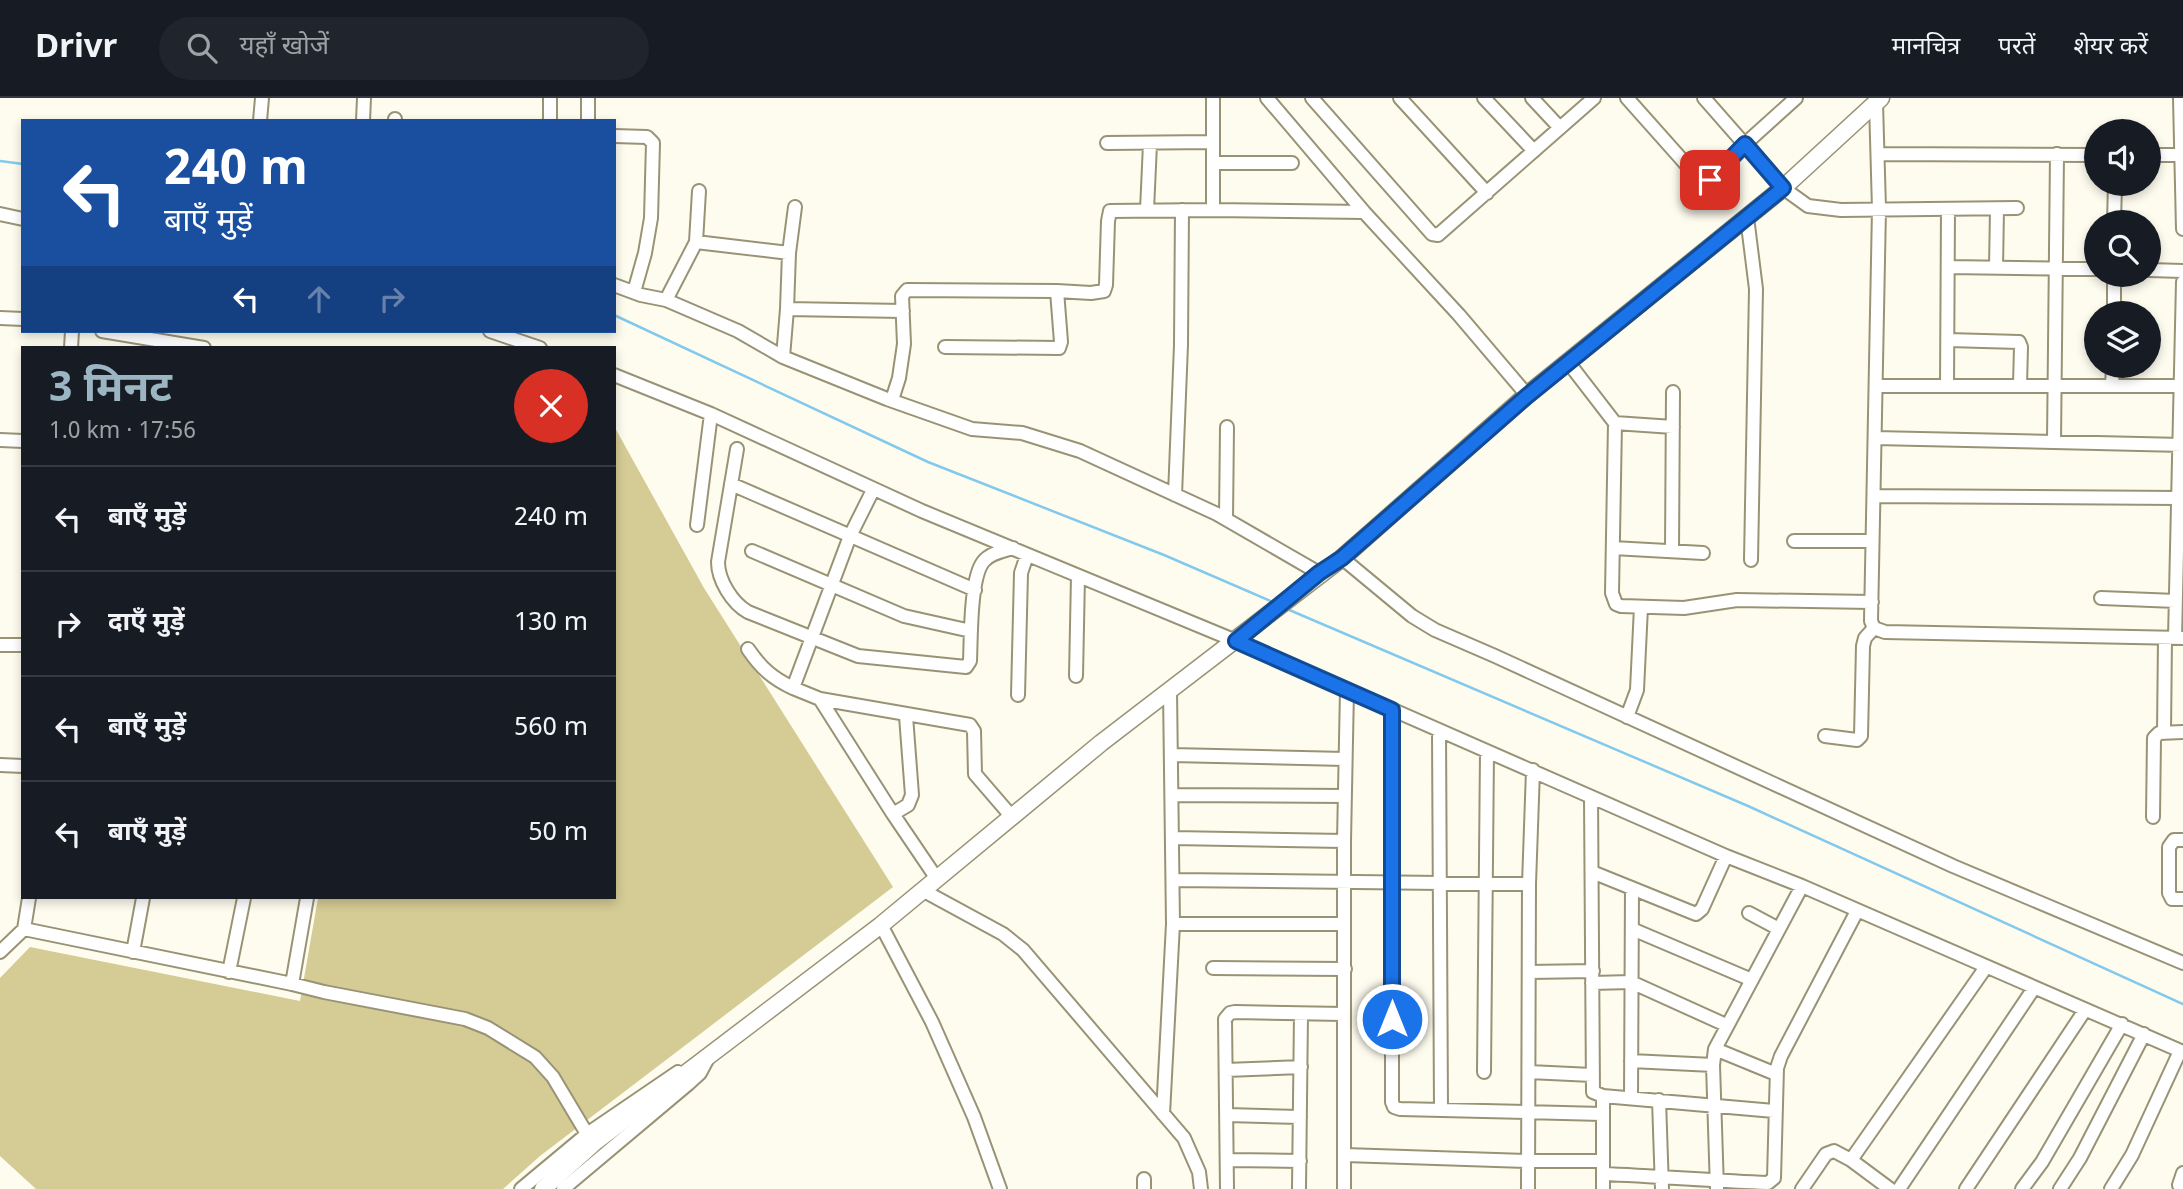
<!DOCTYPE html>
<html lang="hi">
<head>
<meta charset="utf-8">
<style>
	body { margin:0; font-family:Georgia,"Noto Sans Devanagari",serif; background:#20242c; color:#f1f3f6; height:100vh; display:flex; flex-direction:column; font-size:26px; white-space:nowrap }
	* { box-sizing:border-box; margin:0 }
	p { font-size:23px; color:#9ea1a6 }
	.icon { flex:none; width:38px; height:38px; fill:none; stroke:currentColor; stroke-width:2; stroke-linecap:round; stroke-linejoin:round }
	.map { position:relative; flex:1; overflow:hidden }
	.details { position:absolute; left:21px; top:248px; width:595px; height:553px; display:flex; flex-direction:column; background:#171b24; border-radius:0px; box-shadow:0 4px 10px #0003 }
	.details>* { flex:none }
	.hud { position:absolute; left:21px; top:21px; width:595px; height:214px; border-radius:0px; box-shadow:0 4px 10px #0003; background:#1a4fa0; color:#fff; overflow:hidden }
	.controls { position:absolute; left:2084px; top:21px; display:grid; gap:14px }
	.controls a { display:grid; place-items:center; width:77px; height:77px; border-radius:50%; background:#171b24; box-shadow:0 4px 10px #0003; font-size:35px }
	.pin { position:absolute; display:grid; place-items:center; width:60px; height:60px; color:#fff; margin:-30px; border-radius:14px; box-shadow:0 4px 10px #0006 }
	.me { position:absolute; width:77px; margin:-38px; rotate:0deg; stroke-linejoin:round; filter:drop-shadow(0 0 5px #0008) }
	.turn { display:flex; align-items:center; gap:24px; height:147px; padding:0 28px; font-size:32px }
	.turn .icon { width:91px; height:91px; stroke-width:2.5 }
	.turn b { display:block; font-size:49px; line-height:60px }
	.lanes { display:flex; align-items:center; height:66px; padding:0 28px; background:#0003; justify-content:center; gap:35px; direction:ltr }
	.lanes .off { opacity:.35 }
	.round { display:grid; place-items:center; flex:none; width:74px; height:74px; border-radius:37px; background:#20242c }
	.overview { display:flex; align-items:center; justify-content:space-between; height:119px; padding:0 28px }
	h1 { font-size:42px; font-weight:700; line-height:52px; color:#9bb5c3 }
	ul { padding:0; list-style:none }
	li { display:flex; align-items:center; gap:21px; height:105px; padding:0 28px; border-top:2px solid #363941 }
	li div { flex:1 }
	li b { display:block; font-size:26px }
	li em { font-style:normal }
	header { display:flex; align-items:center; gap:42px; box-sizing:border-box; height:98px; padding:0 35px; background:#171b24; border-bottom:2px solid #363941 }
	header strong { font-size:33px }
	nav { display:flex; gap:38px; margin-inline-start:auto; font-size:24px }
	.search { width:490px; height:63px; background:#20242c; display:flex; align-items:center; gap:18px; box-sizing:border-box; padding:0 24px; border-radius:38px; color:#9ea1a6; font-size:26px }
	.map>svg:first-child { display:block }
	.green { fill:#d5cb95 }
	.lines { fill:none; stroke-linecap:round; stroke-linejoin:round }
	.stream { stroke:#83c9ec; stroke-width:2.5 }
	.minor-casing { stroke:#999375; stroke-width:16 }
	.major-casing { stroke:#999375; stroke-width:19 }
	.minor { stroke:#fff; stroke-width:12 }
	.major { stroke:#fff; stroke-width:16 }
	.route-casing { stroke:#114b97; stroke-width:18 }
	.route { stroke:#1a73e8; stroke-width:12 }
</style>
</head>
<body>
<header>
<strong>Drivr</strong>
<div class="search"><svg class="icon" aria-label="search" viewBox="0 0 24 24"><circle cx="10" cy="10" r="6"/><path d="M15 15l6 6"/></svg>यहाँ खोजें</div>
<nav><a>मानचित्र</a><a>परतें</a><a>शेयर करें</a></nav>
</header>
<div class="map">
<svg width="2183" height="1091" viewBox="0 0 2183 1091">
	<rect width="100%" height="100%" fill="#fefcef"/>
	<path class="green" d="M614,328l90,162 189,299 -353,269 -37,33h-467l-36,-33v-178l30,-31 270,54 18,-103h296z"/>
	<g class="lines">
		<path class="stream" d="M0,63l23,3
			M614,217l314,147 236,93 111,48
			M1287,511l461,197 435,198"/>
		<g class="minor-casing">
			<path id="minor" d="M1213,0v112
				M1267,0l97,114 95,103 68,80
				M1312,0l120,136 6,1 156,-137
				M1400,0l87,95
				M1484,0l50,53
				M1532,0l28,30
				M1627,0l73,82h10l35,-36 51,-46
				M1704,0l79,90 25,18 33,4 176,-2
				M2180,0l3,131
				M1876,5l3,106 -8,412 3,7 11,4 298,6
				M395,21v2
				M260,23l2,-23
				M363,23l1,-23
				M550,23v-23
				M588,23v-23
				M614,38l33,1 6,6 -2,75 -6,35 -11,39
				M1107,45l106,-1
				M1878,56l218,1
				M2149,57h32
				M1213,65h79
				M1147,112l3,-66
				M0,116l23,5
				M1747,119l9,72 -5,271
				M2114,124l1,-38
				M696,144l93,11
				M1948,169l148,2
				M1996,170l1,-59
				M2149,172l34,1
				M614,187l27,10 25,5 72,31 45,26 104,42 85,30 50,4 58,18 137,63 102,59
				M1057,193l34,2 13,-2 2,-6 2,-64 2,-10 103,-1 151,2
				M666,202l30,-58 3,-51
				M787,211l2,-56 6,-46
				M2114,215v-38
				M0,220l23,1
				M102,233l102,17
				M490,233l50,17
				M1948,242l71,2 2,5 -1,38
				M71,250l1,-17
				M783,259l4,-48 116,2
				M1568,264l47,61 -3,170 4,11 5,2 63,2 53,-8 135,2
				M614,277l97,39 211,97 314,130 490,215 76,30 381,166
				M1876,288h304
				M1947,288l1,-177
				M2112,288l1,-20
				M892,302l7,-22 5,-34 -2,-48 5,-6 150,1 4,51 -2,6 -114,-1
				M1615,325l58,4
				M1875,340l308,7
				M0,342l23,1
				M2054,344l3,-288
				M737,351l-19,113c0,18 14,41 30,50l110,44 108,11 4,-6c1,-22 0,-82 13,-99 7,-9 20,-11 30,-14
				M731,386l244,106
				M873,392l-23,46 -57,152 27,11 150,26 4,6 1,43 37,43
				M1175,397l6,-150 1,-135
				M1874,398l304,2
				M1226,421l1,-92
				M697,427l14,-111
				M1794,443h78
				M1613,450l90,5
				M752,453l152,65 67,15
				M1672,453l1,-159
				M1342,460l70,58 23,14 60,26 458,210 230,97
				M2101,500l75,3
				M2175,540l8,-356
				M0,547h23
				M748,551c13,19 24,29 45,39
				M1076,578l2,-100
				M1018,597l3,-122 6,-18
				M820,601l73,115 44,65
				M1392,612v392l2,5 6,2 202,5
				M1627,619l10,-27 4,-83
				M1439,633l2,378
				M2164,634l1,-94
				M1825,638l32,4 4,-4 2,-90 2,-8 9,-10
				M1172,657l173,4
				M0,667l23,1
				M1173,697l172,1
				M1591,699l2,295 10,4 171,15
				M893,716l15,-9 4,-10 -6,-79
				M2153,719l1,-79 5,-5 24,-1
				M1173,740l171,3
				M2183,742h-9l-5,7v46l3,6h11
				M1592,774l104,42 6,-5 24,-53
				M1174,782l355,4
				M924,793l79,43 20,16 161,188 15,34 2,17
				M1749,815l30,16
				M1173,826h171
				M881,827l51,97 42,95 26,72
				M24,831l268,55 32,8 141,27 23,9 47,29 18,20 34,57
				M1632,831l120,51
				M0,854l24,-23 5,-31
				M133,854l10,-54
				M1213,870l132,1
				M229,874l15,-74
				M1529,874l64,-1
				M1592,885l39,-1 95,43
				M292,886l15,-86
				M1715,951l61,25
				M1631,963l82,4
				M1226,972l75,-3
				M1484,974l3,-320
				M1529,974l63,3
				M1631,1000l1,-210
				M1659,1002l3,89
				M1163,1016l10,-190 -3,-233
				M1227,1017l73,2
				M1345,1057l183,6h75
				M1227,1062l73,1
				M1851,1062l135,-193
				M1603,1076c55,2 110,7 165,9l6,-5 3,-110 4,-12 76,-145
				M1144,1081v10
				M2179,1087l4,-12
				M521,1091l66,-55 91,-62
				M563,1091l125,-105 12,-11 8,-15
				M1227,1091l-2,-170 5,-6 5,-1 109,2
				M1299,1091l2,-175
				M1344,1091v-348l3,-151
				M1528,1091l1,-305 4,-114
				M1603,1091v-93
				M1717,1091l-4,-124 2,-16 87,-163
				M1802,1091l24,-35 8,-3 17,9 39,29
				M1899,1091l135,-201
				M1966,1091l119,-179
				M2022,1091l20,-27 80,-138
				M2060,1091l20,-31 64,-124
				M2111,1091l21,-34 48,-104"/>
		</g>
		<g class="major-casing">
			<path id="major" d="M543,1091l51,-46 287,-218 220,-182 241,-185 185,-163 256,-207 98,-90"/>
		</g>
		<use href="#minor" class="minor"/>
		<use href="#major" class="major"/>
	</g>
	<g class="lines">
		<g class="route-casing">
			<path id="route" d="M1392,921v-309l-156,-69 83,-68 23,-15 185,-162 256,-208 -38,-44 -35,36"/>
		</g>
		<use href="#route" class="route"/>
	</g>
</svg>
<div class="controls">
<a><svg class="icon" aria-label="sound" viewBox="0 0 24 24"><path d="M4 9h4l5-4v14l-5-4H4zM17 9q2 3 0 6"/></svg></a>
<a><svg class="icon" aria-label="search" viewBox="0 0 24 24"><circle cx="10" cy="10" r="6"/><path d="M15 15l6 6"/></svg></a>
<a><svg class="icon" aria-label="layers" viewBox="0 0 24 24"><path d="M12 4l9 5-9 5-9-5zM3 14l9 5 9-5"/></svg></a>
</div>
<div class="pin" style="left:1710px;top:82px;background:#d93025"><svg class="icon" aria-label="arrive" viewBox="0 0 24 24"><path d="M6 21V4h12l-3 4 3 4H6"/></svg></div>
<svg class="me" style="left:1392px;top:921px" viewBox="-20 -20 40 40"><circle r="17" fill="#1a73e8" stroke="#fff" stroke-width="3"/><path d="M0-11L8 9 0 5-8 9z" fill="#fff"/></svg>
<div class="hud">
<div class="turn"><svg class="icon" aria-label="left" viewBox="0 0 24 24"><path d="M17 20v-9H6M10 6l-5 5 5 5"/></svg><div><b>240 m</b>बाएँ मुड़ें</div></div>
<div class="lanes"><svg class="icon" aria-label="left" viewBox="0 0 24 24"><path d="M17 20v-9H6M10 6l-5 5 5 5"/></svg><svg class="icon off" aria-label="ahead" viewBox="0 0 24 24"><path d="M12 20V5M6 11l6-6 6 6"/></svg><svg class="icon off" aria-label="right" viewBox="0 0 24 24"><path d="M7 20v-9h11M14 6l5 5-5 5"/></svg></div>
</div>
<section class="details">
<div class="overview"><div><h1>3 मिनट</h1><p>1.0 km · 17:56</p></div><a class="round" style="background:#d93025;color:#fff"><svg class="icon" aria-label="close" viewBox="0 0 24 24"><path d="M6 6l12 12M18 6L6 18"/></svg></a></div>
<ul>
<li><svg class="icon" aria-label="left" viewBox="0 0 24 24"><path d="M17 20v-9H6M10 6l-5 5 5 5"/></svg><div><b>बाएँ मुड़ें</b></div><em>240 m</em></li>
<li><svg class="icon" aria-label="right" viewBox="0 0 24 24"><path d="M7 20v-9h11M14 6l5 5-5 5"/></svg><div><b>दाएँ मुड़ें</b></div><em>130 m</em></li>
<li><svg class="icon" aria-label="left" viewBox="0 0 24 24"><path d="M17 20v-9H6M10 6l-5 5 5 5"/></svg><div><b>बाएँ मुड़ें</b></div><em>560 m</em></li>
<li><svg class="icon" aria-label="left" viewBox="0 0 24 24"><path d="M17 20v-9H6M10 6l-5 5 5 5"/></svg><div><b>बाएँ मुड़ें</b></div><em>50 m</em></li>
</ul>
</section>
</div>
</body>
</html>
